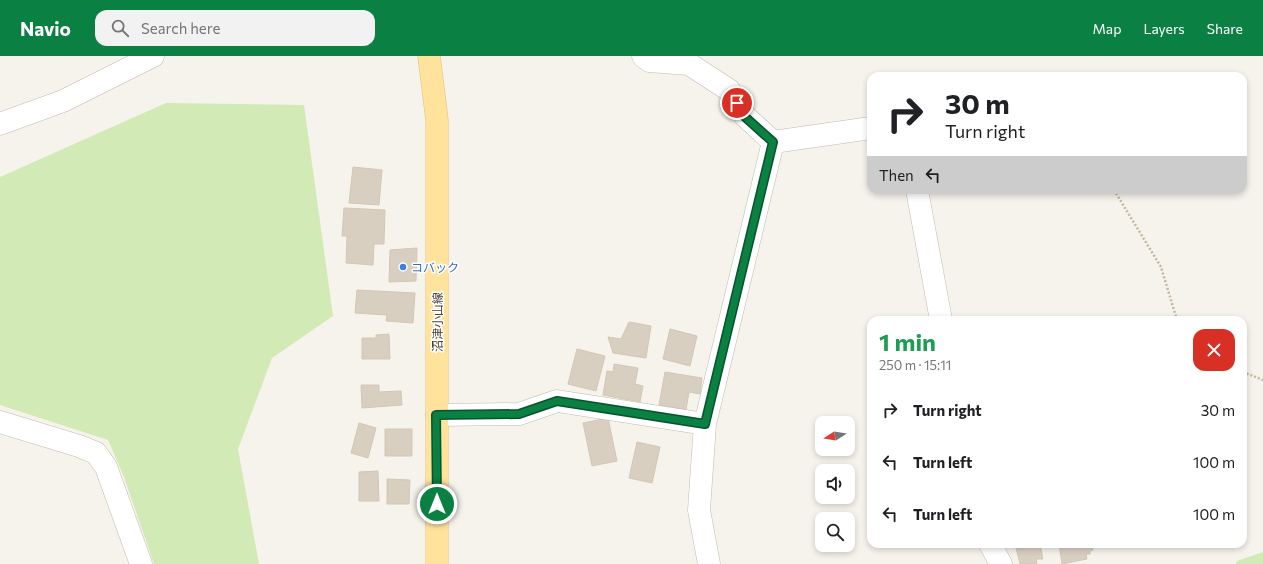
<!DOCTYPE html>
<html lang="en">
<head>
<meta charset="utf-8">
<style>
	body { margin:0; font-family:Commissioner,"Noto Sans JP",sans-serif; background:#f2f2f2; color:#202124; height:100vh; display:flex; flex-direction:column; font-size:15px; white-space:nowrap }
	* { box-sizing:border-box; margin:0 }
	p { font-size:13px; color:#757577 }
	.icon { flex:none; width:22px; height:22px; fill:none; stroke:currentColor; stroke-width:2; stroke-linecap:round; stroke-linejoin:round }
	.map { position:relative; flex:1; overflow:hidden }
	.sheet { position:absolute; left:867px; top:260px; width:380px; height:232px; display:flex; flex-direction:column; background:#fff; border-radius:12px; box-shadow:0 2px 6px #0003 }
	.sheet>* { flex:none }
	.top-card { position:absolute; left:867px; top:16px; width:380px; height:122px; border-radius:12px; box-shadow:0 2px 6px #0003; background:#fff; color:#202124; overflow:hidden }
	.needle { width:26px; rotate:258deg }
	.buttons { position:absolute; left:815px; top:360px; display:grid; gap:8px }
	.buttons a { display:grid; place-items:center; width:40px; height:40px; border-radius:8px; background:#fff; box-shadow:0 2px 6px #0003; font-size:20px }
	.pin { position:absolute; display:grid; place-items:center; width:34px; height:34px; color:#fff; margin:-17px; border:2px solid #fff; border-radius:50%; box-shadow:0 1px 4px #0007 }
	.me { position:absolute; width:44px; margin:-22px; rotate:0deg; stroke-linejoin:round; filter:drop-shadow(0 0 3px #0008) }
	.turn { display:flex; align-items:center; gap:14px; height:84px; padding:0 12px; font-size:18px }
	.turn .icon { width:52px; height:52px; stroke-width:2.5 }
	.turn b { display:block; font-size:28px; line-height:34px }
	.then { display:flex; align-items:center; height:38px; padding:0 12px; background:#0003; gap:8px; font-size:15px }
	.round { display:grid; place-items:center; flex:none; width:42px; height:42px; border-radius:12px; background:#f2f2f2 }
	.overview { display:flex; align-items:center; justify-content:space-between; height:68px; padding:0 12px }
	h1 { font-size:24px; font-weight:700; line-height:30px; color:#1e9e55 }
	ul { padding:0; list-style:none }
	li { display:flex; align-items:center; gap:12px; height:52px; padding:0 12px }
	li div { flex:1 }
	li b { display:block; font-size:15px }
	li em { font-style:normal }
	header { display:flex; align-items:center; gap:24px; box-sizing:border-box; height:56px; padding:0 20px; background:#0b8043; color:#fff }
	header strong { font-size:19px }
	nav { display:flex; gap:22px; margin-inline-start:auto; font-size:14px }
	.search { width:280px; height:36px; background:#f2f2f2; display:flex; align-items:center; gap:10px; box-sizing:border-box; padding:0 14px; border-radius:12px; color:#757577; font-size:15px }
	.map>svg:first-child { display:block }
	.green { fill:#d2eab5 }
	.building { fill:#d8cfc1; stroke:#d3c7b4 }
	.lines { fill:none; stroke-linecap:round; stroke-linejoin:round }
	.minor-casing { stroke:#c2bbae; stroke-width:23 }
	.major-casing { stroke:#e6c16a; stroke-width:23 }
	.path { stroke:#c4b79f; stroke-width:2.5; stroke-dasharray:2 2; stroke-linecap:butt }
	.minor { stroke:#fff; stroke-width:22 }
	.major { stroke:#ffe39c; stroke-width:22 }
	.route-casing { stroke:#07532c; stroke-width:10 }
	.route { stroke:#0b8043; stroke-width:7 }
	.shop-dot { fill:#3f7fe0; stroke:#fff; stroke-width:1.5 }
	.labels { text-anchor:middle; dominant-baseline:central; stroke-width:3; stroke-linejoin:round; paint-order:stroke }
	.shop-label { font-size:12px; fill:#366cbe; stroke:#fff; text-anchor:start }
	.street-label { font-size:12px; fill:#4b4439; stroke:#fff }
</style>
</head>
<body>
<header>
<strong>Navio</strong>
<div class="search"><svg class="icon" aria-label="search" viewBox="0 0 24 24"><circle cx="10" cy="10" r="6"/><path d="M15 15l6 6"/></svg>Search here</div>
<nav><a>Map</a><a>Layers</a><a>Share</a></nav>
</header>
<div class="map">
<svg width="1263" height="508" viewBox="0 0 1263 508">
	<rect width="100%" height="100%" fill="#f6f3ec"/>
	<path class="green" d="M166,47l138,2 29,211 -61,42 -34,91 21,115h-105l-30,-87 -16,-37 -108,-35v-228z
		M1263,496v12h-27l1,-3z"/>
	<path class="building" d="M353,111l29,3 -3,35 -30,-2z
		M344,152l41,2 -1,34h-10l-1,21 -27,-2 1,-27h-5z
		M417,192l-1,33 -27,1 1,-32z
		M357,234l58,3 -2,30 -27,-2 1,-6 -32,-2z
		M629,266l22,4 -5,32 -33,-5 -5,-16 13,2z
		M670,273l27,7 -7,30 -27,-7z
		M389,278l1,25h-28v-21h14v-3z
		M577,293l28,7 -9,35 -28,-7z
		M614,308l24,4 -3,16 8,2 -3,16 -37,-7 4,-24 6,1z
		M665,316l37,6 -2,16 -11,-2 -3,18 -27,-5z
		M361,329h18v7l22,-1 1,14 -40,3z
		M608,362l9,43 -25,5 -9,-43z
		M359,367l17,5 -8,30 -17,-5z
		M385,373h27v27h-27z
		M637,386l23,5 -8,36 -23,-5z
		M378,415l1,30h-20v-29z
		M387,423l23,1 -1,24h-22z
		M1015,488h25l3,15h-7l1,5h-17z
		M1059,488h33l1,6 -3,1v3h-4l1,5 -25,5z"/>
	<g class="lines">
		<g class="minor-casing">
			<path id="minor" d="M643,0l6,5 40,3 40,26 16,26 28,26
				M0,68l63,-23 90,-45
				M917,134l24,130
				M437,359l82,-1 38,-13 148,23 68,-282 98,-14
				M0,366l79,24 17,7 10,14 35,97
				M705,368l-6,86 10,54
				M990,488l11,20"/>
		</g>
		<g class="major-casing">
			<path id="major" d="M429,0l8,64v444"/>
		</g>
		<path class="path" d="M1114,134l47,77 16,53
			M1243,316l20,8"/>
		<use href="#minor" class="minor"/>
		<use href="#major" class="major"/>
	</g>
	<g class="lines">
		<g class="route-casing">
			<path id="route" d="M437,448l-1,-89 83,-1 38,-13 148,23 68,-282 -29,-26 -7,-13"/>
		</g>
		<use href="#route" class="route"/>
	</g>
	<circle class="shop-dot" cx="403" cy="211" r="4"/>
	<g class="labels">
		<g class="shop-label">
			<text x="411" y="211">コバック</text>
		</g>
		<g class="street-label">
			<text transform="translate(437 266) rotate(-90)">沼津小山線</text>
		</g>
	</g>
</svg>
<div class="buttons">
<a><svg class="needle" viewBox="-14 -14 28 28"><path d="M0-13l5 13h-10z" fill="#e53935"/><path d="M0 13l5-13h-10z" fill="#757577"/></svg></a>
<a><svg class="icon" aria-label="sound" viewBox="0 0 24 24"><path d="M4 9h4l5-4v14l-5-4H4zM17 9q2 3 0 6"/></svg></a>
<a><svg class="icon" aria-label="search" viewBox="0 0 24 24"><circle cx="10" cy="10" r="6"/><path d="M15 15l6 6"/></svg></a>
</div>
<div class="pin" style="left:737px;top:47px;background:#d93025"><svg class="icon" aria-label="arrive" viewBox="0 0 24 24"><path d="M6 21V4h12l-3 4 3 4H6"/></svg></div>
<svg class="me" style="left:437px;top:448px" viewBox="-20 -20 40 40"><circle r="17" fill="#0b8043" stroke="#fff" stroke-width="3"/><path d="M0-11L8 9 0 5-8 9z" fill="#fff"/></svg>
<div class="top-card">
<div class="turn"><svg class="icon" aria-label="right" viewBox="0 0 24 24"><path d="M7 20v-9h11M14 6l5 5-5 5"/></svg><div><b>30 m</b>Turn right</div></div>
<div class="then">Then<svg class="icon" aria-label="left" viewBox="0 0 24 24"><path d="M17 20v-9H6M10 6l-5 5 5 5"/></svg></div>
</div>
<section class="sheet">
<div class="overview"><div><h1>1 min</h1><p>250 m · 15:11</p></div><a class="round" style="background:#d93025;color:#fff"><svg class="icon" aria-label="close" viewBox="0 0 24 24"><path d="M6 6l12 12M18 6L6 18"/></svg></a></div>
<ul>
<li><svg class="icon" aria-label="right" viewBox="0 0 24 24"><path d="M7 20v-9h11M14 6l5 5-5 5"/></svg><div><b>Turn right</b></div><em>30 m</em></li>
<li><svg class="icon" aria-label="left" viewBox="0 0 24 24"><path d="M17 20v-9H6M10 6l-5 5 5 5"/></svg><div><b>Turn left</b></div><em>100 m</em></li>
<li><svg class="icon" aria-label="left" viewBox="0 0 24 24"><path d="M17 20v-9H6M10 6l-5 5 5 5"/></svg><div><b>Turn left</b></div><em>100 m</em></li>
</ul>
</section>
</div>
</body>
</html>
